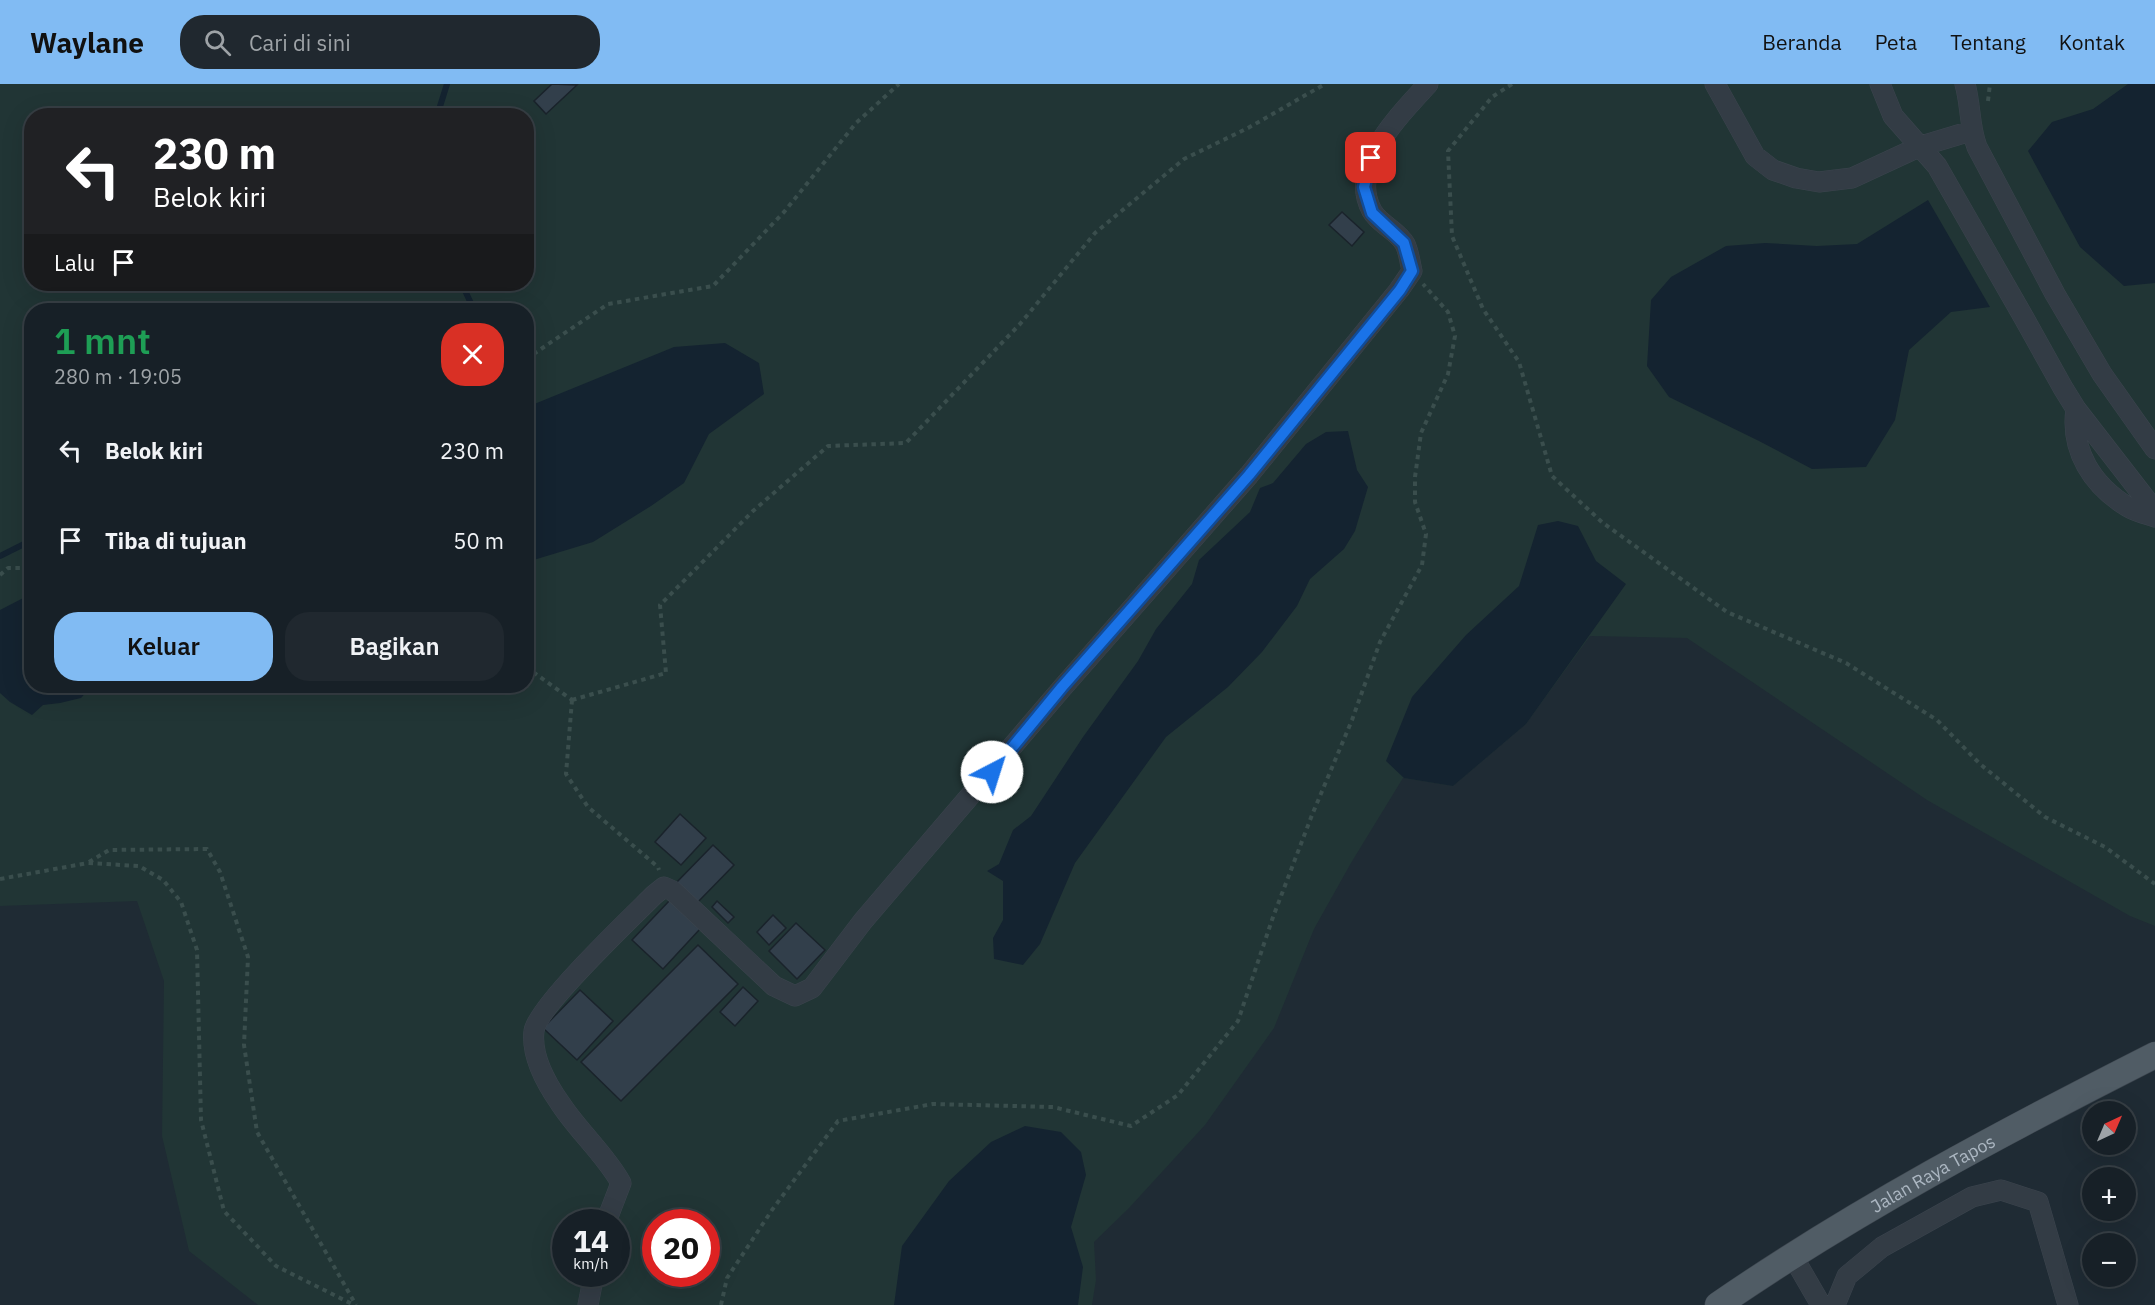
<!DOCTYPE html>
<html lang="id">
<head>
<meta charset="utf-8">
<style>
	body { margin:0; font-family:"IBM Plex Sans",sans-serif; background:#20282f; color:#f1f3f6; height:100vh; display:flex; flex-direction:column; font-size:22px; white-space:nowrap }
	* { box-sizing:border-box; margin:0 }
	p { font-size:20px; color:#9ea3a7 }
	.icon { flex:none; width:33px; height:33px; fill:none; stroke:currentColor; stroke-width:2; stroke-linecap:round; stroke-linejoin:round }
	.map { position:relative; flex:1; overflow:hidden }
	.panel { position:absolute; left:24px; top:219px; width:510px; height:390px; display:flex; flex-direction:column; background:#172027; border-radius:24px; box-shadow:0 6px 24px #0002,0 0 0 2px #363e44 }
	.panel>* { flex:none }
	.hud { position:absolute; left:24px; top:24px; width:510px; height:183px; border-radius:24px; box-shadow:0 6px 24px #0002,0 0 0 2px #363e44; background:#202124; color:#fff; overflow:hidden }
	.needle { width:39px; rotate:44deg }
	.buttons { position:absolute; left:2082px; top:1017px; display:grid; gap:12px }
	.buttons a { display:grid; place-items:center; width:54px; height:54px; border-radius:50%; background:#172027; box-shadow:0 6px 24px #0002,0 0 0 2px #363e44; font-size:30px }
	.speed { position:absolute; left:552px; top:1125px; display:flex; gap:12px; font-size:30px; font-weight:700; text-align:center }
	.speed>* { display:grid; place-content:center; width:78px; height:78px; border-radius:50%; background:#172027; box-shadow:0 6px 24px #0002,0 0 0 2px #363e44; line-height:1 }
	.speed small { font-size:15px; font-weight:400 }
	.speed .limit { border:9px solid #d22; background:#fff; color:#111 }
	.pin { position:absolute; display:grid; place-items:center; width:51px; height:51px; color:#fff; margin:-26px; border-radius:12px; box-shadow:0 3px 9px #0006 }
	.me { position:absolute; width:66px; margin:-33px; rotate:40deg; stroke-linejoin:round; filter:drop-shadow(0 0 4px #0008) }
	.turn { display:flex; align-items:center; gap:21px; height:126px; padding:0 30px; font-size:27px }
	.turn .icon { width:78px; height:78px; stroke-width:2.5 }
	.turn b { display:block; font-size:42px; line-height:51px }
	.then { display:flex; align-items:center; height:57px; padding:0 30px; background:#0003; gap:12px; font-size:22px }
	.round { display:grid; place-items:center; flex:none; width:63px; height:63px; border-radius:24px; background:#20282f }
	.overview { display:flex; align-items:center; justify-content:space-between; height:102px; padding:0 30px }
	h1 { font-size:36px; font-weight:600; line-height:45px; color:#1e9e55 }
	.cta { display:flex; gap:12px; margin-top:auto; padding:12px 30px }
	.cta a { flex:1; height:69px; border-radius:24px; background:#81bbf3; color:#111; font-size:24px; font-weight:600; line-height:69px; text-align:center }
	.cta a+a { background:#20282f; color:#f1f3f6 }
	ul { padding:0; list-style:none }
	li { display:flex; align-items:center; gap:18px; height:90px; padding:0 30px }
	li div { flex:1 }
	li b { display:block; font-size:22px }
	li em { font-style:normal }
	header { display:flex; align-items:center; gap:36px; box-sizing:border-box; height:84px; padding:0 30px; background:#81bbf3; color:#111 }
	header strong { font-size:28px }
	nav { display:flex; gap:33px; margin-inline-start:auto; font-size:21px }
	.search { width:420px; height:54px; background:#20282f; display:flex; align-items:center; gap:15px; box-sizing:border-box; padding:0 21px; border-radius:24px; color:#9ea3a7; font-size:22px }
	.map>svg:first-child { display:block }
	.green { fill:#213535; fill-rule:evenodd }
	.water { fill:#142330 }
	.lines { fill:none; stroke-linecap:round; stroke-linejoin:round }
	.stream { stroke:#142330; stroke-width:6 }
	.building { fill:#323f4b; stroke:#1a232b; stroke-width:1.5 }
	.minor-casing { stroke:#3c454e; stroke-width:21 }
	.major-casing { stroke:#3c454e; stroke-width:27 }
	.path { stroke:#3a4e4d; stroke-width:4; stroke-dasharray:4.5 4.5; stroke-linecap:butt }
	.minor { stroke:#333c45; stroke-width:20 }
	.major { stroke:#505c65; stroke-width:26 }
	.route-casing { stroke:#114b97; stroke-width:15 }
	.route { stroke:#1a73e8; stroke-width:10 }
	.labels { text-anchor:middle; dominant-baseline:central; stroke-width:6; stroke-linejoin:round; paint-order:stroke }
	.street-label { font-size:18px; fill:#acb7c2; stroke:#182129 }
</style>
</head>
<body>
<header>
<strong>Waylane</strong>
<div class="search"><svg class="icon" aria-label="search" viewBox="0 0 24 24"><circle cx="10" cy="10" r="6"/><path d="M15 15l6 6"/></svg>Cari di sini</div>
<nav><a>Beranda</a><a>Peta</a><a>Tentang</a><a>Kontak</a></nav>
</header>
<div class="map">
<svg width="2155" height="1221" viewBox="0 0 2155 1221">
	<rect width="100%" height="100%" fill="#1f2b34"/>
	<path class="green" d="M0,0h2155v842l-25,-10 -203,-116 -240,-162 -97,-2 -64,88 -73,62 -50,-8 -52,85 -37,66 -40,99 -69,97 -76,83 -35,34 2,38 -4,25h-834l-69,-54 -27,-115 2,-155 -27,-80 -137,5zM32,32h494v168h-494zM32,226h494v376h-494zM566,1138h50v52h-50zM656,1138h50v52h-50z"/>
	<path class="water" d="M2128,0h27v199l-31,3 -44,-39 -52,-96 24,-29 41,-13z
		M1928,116l62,107 -39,5 -42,38 -14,70 -29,47 -54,2 -53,-28 -90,-44 -22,-31 4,-66 20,-23 55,-31 39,-3 52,3 40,-2z
		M725,259l34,20 5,31 -55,40 -25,49 -33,23 -58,36 -66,20v-155l147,-60z
		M1348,347l9,39 11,17 -13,44 -11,18 -34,30 -13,27 -35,46 -34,35 -62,50 -91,126 -35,81 -17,21 -29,-6 -1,-21 10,-18v-39l-16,-10 12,-7 14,-34 18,-14 52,-79 55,-76 18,-32 36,-45 7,-24 51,-48 10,-24 13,-5 33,-39 20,-12z
		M1558,437l20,5 18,35 30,23 -100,140 -73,62 -49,-8 -18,-17 26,-64 54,-62 53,-49 19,-61z
		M31,510l1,92h60l-11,12 -21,5 -17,2 -11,10 -22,-13 -10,-9v-83z
		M1025,1042l36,6 20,20 5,23 -15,52 12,40 -5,38h-184l8,-59 47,-65 42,-39z"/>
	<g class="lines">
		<path class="stream" d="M437,32l10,-32
			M462,200l12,26
			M0,472l32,-16"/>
	</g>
	<path class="building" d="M552,0l25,1 -31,29 -12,-13z
		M1342,128l22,20 -12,14 -23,-21z
		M680,730l26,24 -25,27 -26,-23z
		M713,761l21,20 -38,39 -21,-20z
		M670,816l30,29 -37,40 -31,-29z
		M717,817l17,16 -6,6 -16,-16z
		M773,831l13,13 -17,17 -12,-13z
		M796,839l29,27 -28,29 -28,-28z
		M698,861l40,39 -117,117 -40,-39z
		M743,903l15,14 -23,25 -15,-14z
		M580,906l33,31 -36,39 -34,-32z"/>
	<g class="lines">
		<g class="minor-casing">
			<path id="minor" d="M1715,0l40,72 18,14 23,8 23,4 33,-4 69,-32 50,-15
				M1880,0l13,32 44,50 87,152 39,70 13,21 79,102
				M1965,0c6,21 4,42 12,63l78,147 47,80 53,75
				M2076,325c-6,42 17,77 52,98 8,5 18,7 27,10
				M606,1138l15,-39c-16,-29 -43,-52 -61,-80 -14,-20 -29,-47 -26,-72 3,-24 98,-114 120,-136l10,-8 9,4 101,95 21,10 17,-8 51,-67 200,-234 186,-212 150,-185 13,-19c-2,-8 -3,-19 -7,-27 -7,-13 -26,-20 -33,-33 -25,-45 28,-96 56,-127
				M1790,1172l9,11 22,38
				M588,1221l6,-31
				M1835,1221l12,-29 35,-29 90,-50 29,-7 37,12 30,103"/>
		</g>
		<g class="major-casing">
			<g id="major">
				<path id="s1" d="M1718,1221c138,-95 287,-174 437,-250"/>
			</g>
		</g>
		<path class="path" d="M1512,0l-20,13 -44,54 4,85 31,73 36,53 33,114 51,47 124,89 119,51 91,57 43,44 65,53 60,30 50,37
			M1988,17l2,-17
			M526,275l82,-55 105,-18 71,-74 72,-89 43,-39
			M0,491l8,-7h24
			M526,583l46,33
			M572,616l94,-27 -6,-68 93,-94 75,-65 78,-3 114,-119 75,-91 89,-74 64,-31 77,-44
			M572,616l-6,74 22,33 70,60 1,3
			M89,778l20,-12 98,-1 13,23 28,85 -4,88 13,87 99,173
			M0,795l88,-16 51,3 24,14 18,22 16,48 4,170 23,91 52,55 78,39
			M721,1221l6,-27 45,-68 66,-89 95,-17 120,3 78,19 47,-31 60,-74 35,-104 39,-102 40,-95 28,-78 42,-77 4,-31 -11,-32v-25l6,-44 27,-59 7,-38 -7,-24 -25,-28"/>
		<use href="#minor" class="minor"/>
		<use href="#major" class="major"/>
	</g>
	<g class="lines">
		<g class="route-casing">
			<path id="route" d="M992,688l70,-85 187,-212 151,-185 12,-19 -8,-28 -32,-30 -8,-26 7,-29"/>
		</g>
		<use href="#route" class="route"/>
	</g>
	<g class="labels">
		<g class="street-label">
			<text stroke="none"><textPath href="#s1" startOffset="252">Jalan Raya Tapos</textPath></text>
		</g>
	</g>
</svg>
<div class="buttons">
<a><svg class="needle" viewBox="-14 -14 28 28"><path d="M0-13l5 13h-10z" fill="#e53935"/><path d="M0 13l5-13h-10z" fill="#9ea3a7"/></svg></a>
<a>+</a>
<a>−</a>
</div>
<div class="speed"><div>14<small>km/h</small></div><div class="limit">20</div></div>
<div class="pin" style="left:1371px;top:74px;background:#d93025"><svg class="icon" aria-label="arrive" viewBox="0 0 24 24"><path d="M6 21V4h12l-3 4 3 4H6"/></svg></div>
<svg class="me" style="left:992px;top:688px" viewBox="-20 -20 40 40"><circle r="19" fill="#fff"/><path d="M0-13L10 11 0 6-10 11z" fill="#1a73e8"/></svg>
<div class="hud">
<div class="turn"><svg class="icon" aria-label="left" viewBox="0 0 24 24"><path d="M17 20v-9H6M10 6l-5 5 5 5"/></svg><div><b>230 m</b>Belok kiri</div></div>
<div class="then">Lalu<svg class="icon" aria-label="arrive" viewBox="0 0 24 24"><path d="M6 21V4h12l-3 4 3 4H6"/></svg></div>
</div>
<section class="panel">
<div class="overview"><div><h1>1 mnt</h1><p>280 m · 19:05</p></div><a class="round" style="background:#d93025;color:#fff"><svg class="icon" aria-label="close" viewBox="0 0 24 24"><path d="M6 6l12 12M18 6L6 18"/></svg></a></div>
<ul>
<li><svg class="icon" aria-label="left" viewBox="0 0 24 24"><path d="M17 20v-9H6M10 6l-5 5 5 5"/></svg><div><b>Belok kiri</b></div><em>230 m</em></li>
<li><svg class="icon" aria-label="arrive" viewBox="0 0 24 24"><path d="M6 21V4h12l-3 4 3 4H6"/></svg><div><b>Tiba di tujuan</b></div><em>50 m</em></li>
</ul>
<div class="cta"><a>Keluar</a><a>Bagikan</a></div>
</section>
</div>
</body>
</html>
